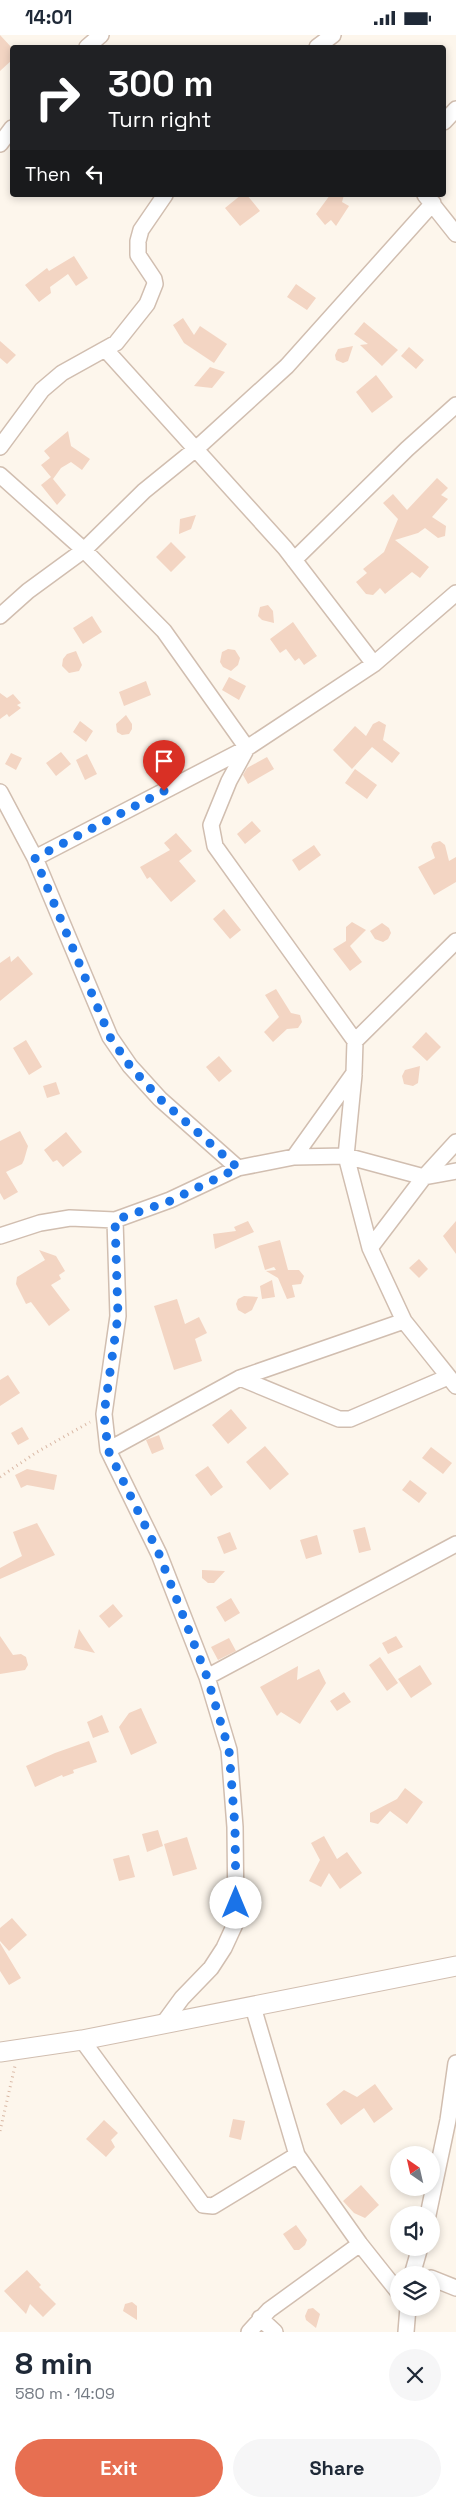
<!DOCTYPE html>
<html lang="en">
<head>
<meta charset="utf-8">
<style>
	body { margin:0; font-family:"Space Grotesk",sans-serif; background:#f6f6f7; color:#1f2937; height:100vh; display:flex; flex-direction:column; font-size:19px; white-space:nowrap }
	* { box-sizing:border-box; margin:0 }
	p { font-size:16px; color:#747a83 }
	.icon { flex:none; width:28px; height:28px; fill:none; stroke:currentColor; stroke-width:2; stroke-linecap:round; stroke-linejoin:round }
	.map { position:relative; height:2297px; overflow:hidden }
	.details { display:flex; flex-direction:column; background:#fff; flex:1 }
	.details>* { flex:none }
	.hud { position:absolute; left:10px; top:10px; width:436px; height:152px; border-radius:5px; box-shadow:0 2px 8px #0003; background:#202124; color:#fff; overflow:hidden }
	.needle { width:32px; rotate:326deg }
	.controls { position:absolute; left:390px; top:2111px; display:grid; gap:10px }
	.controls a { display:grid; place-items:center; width:50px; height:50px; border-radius:50%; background:#fff; box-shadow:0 2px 8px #0003; font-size:25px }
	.pin { position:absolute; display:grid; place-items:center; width:42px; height:42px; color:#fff; margin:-51px -21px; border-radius:50% 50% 50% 0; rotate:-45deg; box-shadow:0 0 5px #0007 }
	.pin .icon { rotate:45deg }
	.me { position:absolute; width:55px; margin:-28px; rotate:0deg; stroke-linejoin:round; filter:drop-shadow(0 0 4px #0008) }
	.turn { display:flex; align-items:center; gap:18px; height:105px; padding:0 15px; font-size:22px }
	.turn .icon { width:65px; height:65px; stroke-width:2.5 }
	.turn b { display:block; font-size:35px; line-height:42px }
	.then { display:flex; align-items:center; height:48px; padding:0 15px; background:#0003; gap:10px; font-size:19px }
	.round { display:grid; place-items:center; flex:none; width:52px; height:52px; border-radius:26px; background:#f6f6f7 }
	.overview { display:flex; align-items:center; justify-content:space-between; height:85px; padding:0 15px }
	h1 { font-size:30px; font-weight:700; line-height:38px }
	.cta { display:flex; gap:10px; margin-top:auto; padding:10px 15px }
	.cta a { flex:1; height:58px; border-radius:30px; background:#e76f51; color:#fff; font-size:20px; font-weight:700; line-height:58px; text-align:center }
	.cta a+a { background:#f6f6f7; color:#1f2937 }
	.status { display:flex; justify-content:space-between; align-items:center; height:35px; padding:0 25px; background:#fff; direction:ltr }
	.status svg { height:14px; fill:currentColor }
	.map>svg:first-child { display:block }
	.building { fill:#f3d5c3 }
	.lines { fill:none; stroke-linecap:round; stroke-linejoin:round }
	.minor-casing { stroke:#d1beb0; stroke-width:18 }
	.tertiary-casing { stroke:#d1beb0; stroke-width:21 }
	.path { stroke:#d9b8a5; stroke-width:3; stroke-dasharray:1 4; stroke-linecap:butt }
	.minor { stroke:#fff; stroke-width:15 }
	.tertiary { stroke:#fff; stroke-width:19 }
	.route { stroke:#1a73e8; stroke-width:9; stroke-dasharray:0 16.2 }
</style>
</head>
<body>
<div class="status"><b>14:01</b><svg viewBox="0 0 49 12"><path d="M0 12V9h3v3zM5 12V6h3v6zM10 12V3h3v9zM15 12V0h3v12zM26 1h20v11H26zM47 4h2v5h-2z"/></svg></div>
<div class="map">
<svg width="456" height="2297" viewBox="0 0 456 2297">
	<rect width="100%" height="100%" fill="#fdf6ec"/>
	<path class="building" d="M0,0l12,13v12l-12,11z
		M241,160h6l13,16 -20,15 -15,-18z
		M330,160h14l-2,7 7,4 -13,20 -5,-6 -6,5 -9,-11z
		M74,221l14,22 -12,8 -8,-12 -18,13 1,6 -12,9 -14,-17 22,-17 2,3z
		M296,249l20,14 -9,12 -20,-13z
		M183,283l11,17 6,-9 27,18 -13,19 -30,-20 -11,-18z
		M364,287l34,28 -16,16 -22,-21 8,-1 -14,-10z
		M0,306l16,14 -9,9 -7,-6z
		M353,311l-5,15 -5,2 -7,-3 -1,-5 3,-6z
		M409,312l15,13 -8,9 -15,-13z
		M210,332l15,5 -13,16 -18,-2z
		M376,340l17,22 -21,16 -16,-21z
		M68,396l3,15 19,13 -8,11 -11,-8 -10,6 -8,11 13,16 -9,10 -16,-20 10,-8 -10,-12 9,-7 -6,-7z
		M437,443l11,10 -7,7 7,4 -16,18 14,9 -1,10 -7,2 -13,-10 -7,5 -23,7 34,27 -9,11 -8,-6 -27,22 -5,-6 -7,7 -7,-1 -10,-12 11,-9 -4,-4 21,-17 14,-33 -15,-16 10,-9 14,16z
		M196,480l-5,14 -12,5 1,-15z
		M171,507l15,15 -15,15 -15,-15z
		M268,570l5,6 1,12 -12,-3 -4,-4 2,-9z
		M92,581l10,16 -19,12 -10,-16z
		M293,587l24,34 -13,9 -5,-7 -4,3 -9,-12 -6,4 -10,-14z
		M228,614l7,1 5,8 -2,7 -7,6 -8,-4 -3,-5 2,-10z
		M76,616l6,14 -3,6 -10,2 -7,-7 1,-7 4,-5z
		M229,642l17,9 -7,14 -17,-10z
		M146,646l5,14 -27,11 -5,-14z
		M0,658l7,5 6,-4 8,9 -4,2 4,3 -12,9 -2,-3 -7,5z
		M126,680l6,9v5l-3,5 -7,1 -5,-3 -1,-8z
		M80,686l13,10 -7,11 -13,-10z
		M379,686l7,4 -3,15 17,13 -8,10 -20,-16 -20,22 -19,-19 22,-24 11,10 7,-12z
		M61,717l10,12 -15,12 -10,-13z
		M11,718l11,5 -6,12 -11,-6z
		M87,719l10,20 -12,6 -9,-20z
		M267,722l7,12 -26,15 -5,-9 4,-7z
		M355,734l22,16 -10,14 -22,-16z
		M252,786l9,10 -16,13 -8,-10z
		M176,798l16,18 -13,10 17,20 -25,21 -21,-25 -3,2 -7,-12 30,-17 -6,-7z
		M440,806l5,4 4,16 7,-4v25l-22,13 -16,-28 17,-9 -4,-11 2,-4z
		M314,810l7,10 -22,16 -7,-11z
		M224,874l17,21 -11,9 -17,-20z
		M352,887l14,8 -16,16 12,16 -12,9 -17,-22 13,-8v-14z
		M382,888l7,5 2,5 -3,6 -5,3 -8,-3 -5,-8z
		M10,921l1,6 7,-6 15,18 -33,27v-38z
		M276,954l15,24 9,2 2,7 -4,6 -11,1 -14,13 -9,-10 15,-15 -14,-22z
		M426,997l15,15 -14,14 -15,-14z
		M26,1005l16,27 -13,8 -16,-27z
		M219,1021l13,15 -13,11 -13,-15z
		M420,1031l-2,17 -5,3 -9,-2 -2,-8 3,-6z
		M56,1047l4,12 -13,4 -4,-12z
		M20,1096l8,15 -4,14 -2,4 -16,8 12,20 -14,8 -4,-7v-52z
		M66,1097l16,20 -19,15 -6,-7 -4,2 -9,-12z
		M248,1186l6,11 -39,17 -2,-15 23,-3 -2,-4z
		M456,1186v33l-13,-18z
		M280,1205l8,30h11l5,6 -3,8 -9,1 3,12 -8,2 -9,-21 -12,-7 10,-1 -2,-3 -9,3 -7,-24z
		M39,1215l17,6 9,15 -6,4 2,4 -10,6 19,25 -21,16 -18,-24 -5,2 -10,-20 1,-7 28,-17z
		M419,1224l9,10 -9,9 -10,-10z
		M272,1245l3,17 -13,2 -2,-13z
		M244,1261l14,1 -6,13 -7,4 -7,-4 -2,-6 2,-5z
		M177,1264l8,25 14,-7 8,16 -12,6 7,22 -28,9 -20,-64z
		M8,1340l12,18 -20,13v-26z
		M231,1374l16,19 -19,16 -16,-19z
		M22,1392l7,12 -11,6 -7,-12z
		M159,1400l5,14 -12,5 -6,-14z
		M265,1411l24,28 -19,16 -24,-28z
		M431,1412l21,16 -9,11 -21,-16z
		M208,1431l15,21 -12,9 -16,-21z
		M27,1434l30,6 -3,15 -27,-5 -6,3 -6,-13z
		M410,1445l17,13 -8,10 -17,-13z
		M37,1488l18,32 -55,24v-11l22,-12 -9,-24z
		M365,1492l6,23 -12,3 -6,-23z
		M230,1497l7,17 -13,5 -7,-17z
		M317,1500l5,19 -16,5 -6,-19z
		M202,1535l23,1 -11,12h-6l-6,-5z
		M231,1563l9,15 -15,9 -9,-15z
		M113,1569l10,12 -14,12 -10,-12z
		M79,1594l16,24 -21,-5z
		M0,1601l13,19 8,-1 5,3 2,8 -3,5 -25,4z
		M396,1601l7,11 -15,7 -6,-11z
		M229,1603l7,13 -18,9 -7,-13z
		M380,1622l18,26 -11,8 -18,-26z
		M420,1630l12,19 -21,14 -13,-19z
		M298,1631l-1,14 22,-11 7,14 -26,41 -19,-12 -4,4 -17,-29z
		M344,1657l7,10 -14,9 -7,-10z
		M141,1673l16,35 -26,12 -12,-28 10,-14z
		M102,1680l7,17 -16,6 -6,-16z
		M89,1706l8,21 -24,8 1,3 -11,4 -1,-2 -27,12 -9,-21 29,-13z
		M405,1753l18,14 -16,22 -17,-13 -12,13 -8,-2v-9l27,-14z
		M158,1795l5,16 -16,6 -5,-18z
		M324,1801l13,23 10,-7 15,21 -22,16 -11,-16 -8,14 -12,-6 11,-21 -9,-17z
		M187,1802l10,32 -24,7 -9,-32z
		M129,1820l6,22 -16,4 -6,-22z
		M12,1883l15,17 -18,16 -9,-10v-13z
		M0,1908l21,35 -12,7 -9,-14z
		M375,2049l18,25 -19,14 -10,-15 -23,17 -15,-21 18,-14 13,7z
		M233,2084l12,2 -4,19 -12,-3z
		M104,2085l14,13 -7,7 4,7 -9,10 -20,-18z
		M361,2150l18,20 -14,13 -11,-5 -11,-12z
		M296,2190l11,15 -2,5 -6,5h-5l-11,-16z
		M27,2235l14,15 -2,2 17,17 -13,13 -13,-13 -4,10 -22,-23z
		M132,2267l5,4v14l-14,-9 2,-7z
		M313,2273l7,6 -4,14 -10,-8 -1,-4 3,-7z"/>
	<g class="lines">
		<g class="minor-casing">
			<path id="minor" d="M87,12l14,-12
				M317,12l16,-12
				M444,87l12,-13
				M0,109l12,-16
				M425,160l31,39
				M106,315l179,198 89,116
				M0,412l42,-57 20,-17 54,-30 31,-39 8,-20 -1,-5 -16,-24v-14l3,-11 24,-35
				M0,440l84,75 80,81 83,117 -18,33 -18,44 4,21 140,195 -1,32 -60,84
				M294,525l113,-111 49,-44
				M0,581l28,-25 56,-41 60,-59 53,-43 90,-82 146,-163
				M0,757l35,66 75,179 20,29 30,33 78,69
				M35,823l212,-110 127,-84 82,-71
				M355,1006l101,-100
				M354,1040l-8,81 24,92 34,73 52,65
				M115,1185l3,96 -14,98 4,36 51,104 48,123 22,73 6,77 1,95 -12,26 -13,20 -29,30 -19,26
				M0,1201l40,-13 30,-5 45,2 55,-20 68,-32 56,-11 52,-1 78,21 32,-6
				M370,1213l54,-71 32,-35
				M240,1343l99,41h11l98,-42
				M108,1415l132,-72 164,-57
				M207,1642l249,-133
				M253,1972l44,148 63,89 39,49
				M82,2005l121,165 10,1 84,-51
				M428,2180l20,-95 8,-57
				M412,2240l8,-28
				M431,2243l25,10
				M260,2283l15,14
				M249,2297l20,-22 91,-66
				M406,2297l2,-25"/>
		</g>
		<g class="tertiary-casing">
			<path id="tertiary" d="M0,2017l82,-12 374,-74"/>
		</g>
		<path class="path" d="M0,1442l37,-25 53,-30
			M0,2096l15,-65"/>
		<use href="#minor" class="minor"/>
		<use href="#tertiary" class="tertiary"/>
	</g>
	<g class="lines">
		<path class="route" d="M164,756l-129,67 75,179 20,29 30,33 78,69 -68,33 -55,19 3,96 -14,98 4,36 51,104 48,123 22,73 6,77 1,76"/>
	</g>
</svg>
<div class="controls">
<a><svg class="needle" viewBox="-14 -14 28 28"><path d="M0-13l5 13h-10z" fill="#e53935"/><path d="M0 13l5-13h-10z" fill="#747a83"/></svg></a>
<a><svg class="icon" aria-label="sound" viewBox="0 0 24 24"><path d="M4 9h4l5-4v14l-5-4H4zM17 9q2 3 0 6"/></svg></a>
<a><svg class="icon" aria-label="layers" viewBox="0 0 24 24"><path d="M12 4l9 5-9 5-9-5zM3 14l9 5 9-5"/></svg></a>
</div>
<div class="pin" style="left:164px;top:756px;background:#d93025"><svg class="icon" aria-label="arrive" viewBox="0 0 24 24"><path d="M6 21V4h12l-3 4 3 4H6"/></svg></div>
<svg class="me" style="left:236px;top:1868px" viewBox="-20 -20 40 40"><circle r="19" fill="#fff"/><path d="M0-13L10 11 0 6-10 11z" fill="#1a73e8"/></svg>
<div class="hud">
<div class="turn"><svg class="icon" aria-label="right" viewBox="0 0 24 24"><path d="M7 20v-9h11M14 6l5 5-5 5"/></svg><div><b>300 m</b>Turn right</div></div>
<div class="then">Then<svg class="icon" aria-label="left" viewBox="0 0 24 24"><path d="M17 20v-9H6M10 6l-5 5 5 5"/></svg></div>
</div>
</div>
<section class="details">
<div class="overview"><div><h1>8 min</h1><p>580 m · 14:09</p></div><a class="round"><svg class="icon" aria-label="close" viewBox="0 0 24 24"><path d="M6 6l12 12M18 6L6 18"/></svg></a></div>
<div class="cta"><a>Exit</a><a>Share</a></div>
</section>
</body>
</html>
